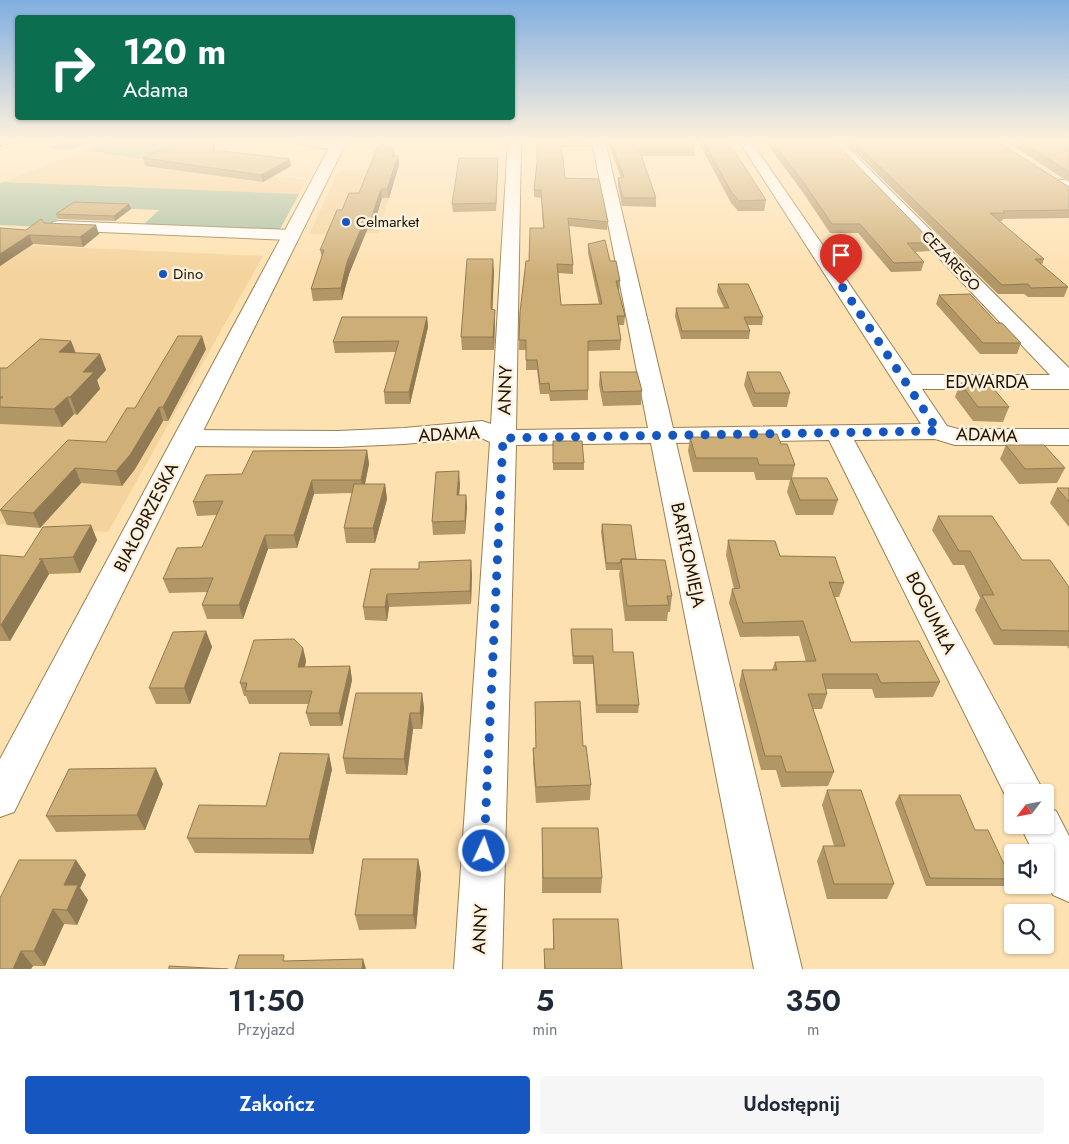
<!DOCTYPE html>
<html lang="pl">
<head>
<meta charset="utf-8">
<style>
	body { margin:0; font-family:Jost,sans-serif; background:#f6f6f7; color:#1f2937; height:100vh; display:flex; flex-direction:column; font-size:19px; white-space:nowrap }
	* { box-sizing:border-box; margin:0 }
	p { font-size:16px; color:#747a83 }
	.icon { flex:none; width:28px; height:28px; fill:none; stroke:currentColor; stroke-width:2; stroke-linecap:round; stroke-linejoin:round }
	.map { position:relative; height:969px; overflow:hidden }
	.sheet { display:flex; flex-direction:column; background:#fff; flex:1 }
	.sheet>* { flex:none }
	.hud { position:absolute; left:15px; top:15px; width:500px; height:105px; border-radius:5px; box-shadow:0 1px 4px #0004; background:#0b6e4f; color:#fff; overflow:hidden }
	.needle { width:32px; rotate:238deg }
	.tools { position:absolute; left:1004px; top:784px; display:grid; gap:10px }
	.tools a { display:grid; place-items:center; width:50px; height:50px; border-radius:5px; background:#fff; box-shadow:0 1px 4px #0004; font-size:25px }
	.pin { position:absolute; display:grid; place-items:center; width:42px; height:42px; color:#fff; margin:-51px -21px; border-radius:50% 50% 50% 0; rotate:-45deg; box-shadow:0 0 5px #0007 }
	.pin .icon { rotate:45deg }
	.me { position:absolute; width:55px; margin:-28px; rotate:3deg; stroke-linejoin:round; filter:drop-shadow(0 0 4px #0008) }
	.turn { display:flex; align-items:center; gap:18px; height:105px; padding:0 25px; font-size:22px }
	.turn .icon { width:65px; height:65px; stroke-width:2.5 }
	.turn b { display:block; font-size:35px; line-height:42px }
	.eta { display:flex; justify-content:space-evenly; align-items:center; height:85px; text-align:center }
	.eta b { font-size:30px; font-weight:600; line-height:35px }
	.action { display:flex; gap:10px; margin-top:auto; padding:10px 25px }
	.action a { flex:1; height:58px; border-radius:5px; background:#1556c1; color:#fff; font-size:20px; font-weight:600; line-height:58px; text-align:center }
	.action a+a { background:#f6f6f7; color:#1f2937 }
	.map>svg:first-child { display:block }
	.built { fill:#f4d39c }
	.green { fill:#a5bea0 }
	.water { fill:#86a4d6 }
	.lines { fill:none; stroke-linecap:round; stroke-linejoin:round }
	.minor-casing { stroke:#9a8053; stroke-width:2 }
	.major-casing { stroke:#9a8053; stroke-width:2 }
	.minor { fill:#fff; fill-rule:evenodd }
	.major { fill:#fff; fill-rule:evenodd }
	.rail { stroke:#726144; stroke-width:2; stroke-dasharray:3 3; stroke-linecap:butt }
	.wall { fill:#b19666 }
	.shaded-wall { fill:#907a53 }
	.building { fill:#ceae77; stroke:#907a53 }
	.route { stroke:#1556c1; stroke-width:9; stroke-dasharray:0 16.2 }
	.poi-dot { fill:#1556c1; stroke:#fdf1de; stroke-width:2 }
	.labels { text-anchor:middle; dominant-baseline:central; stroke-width:5; stroke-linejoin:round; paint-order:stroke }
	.far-poi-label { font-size:15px; fill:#1d1302; stroke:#fdf1de; text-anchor:start }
	.far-street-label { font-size:15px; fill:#1d1302; stroke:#fdf1de }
	.street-label { font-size:18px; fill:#1d1302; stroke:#fdf1de }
</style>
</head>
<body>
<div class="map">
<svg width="1069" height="969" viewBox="0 0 1069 969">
	<rect width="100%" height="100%" fill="#fee1b1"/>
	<path class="built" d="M86,150l53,9 167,21 -7,14 -296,-12z
		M398,169l-20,64 -69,1 30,-64z
		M0,244l263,12 -155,276 -108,-8z"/>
	<path class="green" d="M114,141h79l-54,18 -53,-9z
		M3,182l296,12 -21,39 -136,-7 17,-16 -83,-3 -30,20 -46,-2v-42z"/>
	<path class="water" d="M66,141h23l-1,2 -20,7 -21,-2z"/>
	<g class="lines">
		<g class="minor-casing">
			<path id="minor" d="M297,141h30l15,2 2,3c-6,6 -41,1 -47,-5z
				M508,141h13l-5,289 132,-2 -56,-287h13l68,287 248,-4 -182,-283h12l161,234h138l-222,-234h13l228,227v21h-147l25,37 11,3h111v16h-114l-20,-6 -81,1 190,352h-32v14l-2,-1 -181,-365 -153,3 126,526h-48l-103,-526 -135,2 -14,524h-48l36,-527 -11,-5 -75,7 -66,3 -151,-1 -9,-3 -4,-5 4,-5 9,-3 151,1 66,-3 78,-7 9,3z
				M1060,180h9v8l-14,-1 -2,-3 2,-3z
				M59,221l232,9 6,1 3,4 -3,4 -6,1 -238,-10 -2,-4 2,-4z
				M1045,807l11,4 13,25v66l-16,-7 -8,-17v-26h-12l-13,-27h25z"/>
		</g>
		<g class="major-casing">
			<path id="major" d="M333,141h14l-333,671 -14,5v-58z"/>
		</g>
		<use href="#minor" class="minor"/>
		<use href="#major" class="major"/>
		<path class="rail" d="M0,146l20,-5"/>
	</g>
	<path class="wall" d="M184,140h31v11l76,15 -28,16 -118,-16 -2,-8z
		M537,140h54v7h-29l3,31 43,44 -1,8 -38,-4 4,39v9l-15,-1 3,32 38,-1 -11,-51v-9l22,17 10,20 -1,9h-1l7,26 -1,9h-5l2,15 -1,10 -32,1v49l-38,1 -1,-7h-9l-3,-24h-11v-20h-7l1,-38 9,-51 14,-33 -2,-30 -7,-1v-7l3,-27z
		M607,140h84l4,9 -1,7h-53l15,42v9l-34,-1 -4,-20v-8h3z
		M700,140h27l39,60 -2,11h-26l-7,-8 -31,-58z
		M764,140h69l100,103 -3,8 -16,1 10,10 -3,9 -30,1 -33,-39h-28l-28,-42z
		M843,140h152l74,47v31l-66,1 -1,2h-3l45,38 -2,6 26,22 -4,10h-36l-4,-3h-26z
		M1004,140h65v42z
		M394,148l1,8h3l1,9 -10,33h-7l-10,32h-5l-18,44 -7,26 -29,1 -2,-12 11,-32 -2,-7 22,-40 17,-17z
		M498,158l-2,53 -43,1 -1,-8z
		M129,204l2,5 -16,12 -57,-2 -2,-5z
		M44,223l55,11 -16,13 -50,-3 -33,22v-38l26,2z
		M494,271l-2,38 3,13 -1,28h-32l-1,-13z
		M718,284l45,33 -1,8h-15l3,6 -1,8h-68l-6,-23 1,-8h48l-7,-16z
		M939,295l58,28 24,20 -4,11h-37l-44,-50z
		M427,317l1,10 -18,77h-25l-1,-12 12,-40 -61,1 -2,-11z
		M71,341l5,12 24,1 6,16 -9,10 3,9 -23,26 -3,-1 -12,13 -62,-3v-56h7z
		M206,349l-38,72h-5l-28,48 -13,17 -41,-3 -41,45 -33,-3 -7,-15 106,-68 29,-34z
		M600,372l42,19 -1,14 -38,1 -4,-21z
		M747,372l43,21 -3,14h-34l-9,-22z
		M960,383l49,24 -6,15 -30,-1 -18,-24z
		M756,434l25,10 14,21 -3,13 46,22 -5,15h-37l-9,-23 3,-12h-34l-2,-8h-61l-5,-21 2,-14h65z
		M553,441l31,22v7h-31z
		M1006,445l59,23 -8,15 -38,1 -19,-25z
		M367,450l2,14 -4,20h20l2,15 -12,44h-29l-2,-15 8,-35 -38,1 -17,54 -29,1 -25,70h-36l-5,-14 5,-13 -38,1 -6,-14 39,-32 15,-32 -20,1 -4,-14 49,-28z
		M460,484l-1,11h7l1,12 -2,27 -32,1 -1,-13z
		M1057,488h12v39l-19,-24z
		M938,516l84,44 47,27v62l-2,-3 -73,-1 -19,-35 5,-12 -16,-33h-11l-21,-35z
		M602,524l70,72 -2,16h-2l-1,9h-42l-6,-47 1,-4h-14l-5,-38z
		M91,525l6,15 -17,33 -31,1 -39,67h-10v-86l24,2z
		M728,540l52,16 64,27 -5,14h-4l16,45 89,40 -7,15 -58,1 -3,-9h-46l1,5 -5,15h-9l21,63 -6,14 -47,1 -5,-17h-15l-22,-85 3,-15h30l3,-8h31l-7,-26 -59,1 -11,-34 3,-14h2l-8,-34z
		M371,569l101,5 -1,30 -82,3 -2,14 -22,-1 -2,-13z
		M571,629l42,23 26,53 -1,8h-42l-3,-49h-20z
		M206,631l6,16 -22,57h-34l-7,-16z
		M303,648l3,13 -1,6 45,-1 2,14 -10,46h-32l-4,-13 3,-9h-60l-3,-8h-2l-4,-13z
		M422,693l2,15 -2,21h-9l-6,46 -61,-1 -3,-16z
		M535,702l48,44 8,39 -1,15 -54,3 -3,-40v-15h3z
		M332,769l-19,85 -118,-1 -8,-15 79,-32z
		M163,784l-18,46 -89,2 -10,-16z
		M827,790l67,94 -7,15h-60l-10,-38 6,-15h11l-12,-41z
		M899,795l76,35 36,49 -6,7h-79l-31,-83z
		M542,843l60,35 -1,15h-59z
		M418,859l3,15 -5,55 -57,1 -4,-15z
		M76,860l10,15 -6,13 8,12 -11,25 -13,-1 -19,42h-12l-33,3z
		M553,919l69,50h-78v-20h9z"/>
	<path class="shaded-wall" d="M214,140h1v18l-2,-8z
		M394,148l1,9 -3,-1z
		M398,156l1,9 -10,33 -2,-9z
		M498,158v7l-2,46v-8z
		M290,159l1,7 -28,16 -2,-7z
		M381,189l1,9 -10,32 -1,-11z
		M129,204l2,5 -16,12 -1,-5z
		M365,219l2,11 -18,44 -7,26 -1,-12 6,-26z
		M96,225l3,9 -16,13 -3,-10z
		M29,235l4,9 -33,22v-12z
		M493,259l1,12 -2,51 -1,-13z
		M495,310v12l-1,28 -1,-13z
		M427,317l1,10 -18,77 -1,-12z
		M202,336l4,13 -38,72 -5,-14z
		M71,341l6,16 -18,-5z
		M100,354l6,16 -9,10 3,9 -23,26 -7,-18 13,-25z
		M67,397l7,17 -12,13 -8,-18z
		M159,407l4,14 -28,48 -13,17 -6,-15z
		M367,450l2,14 -6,29 -2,-13z
		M75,468l6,15 -41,45 -7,-15z
		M459,471l1,13 -2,24 -1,-13z
		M312,480l2,14 -17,54 -3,-13z
		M385,484l2,15 -12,44 -2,-15z
		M466,495l1,12 -2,27v-13z
		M91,525l6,15 -17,33 -7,-16z
		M265,535l3,14 -25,70 -4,-14z
		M42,559l7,15 -39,67 -9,-16z
		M471,560l1,14 -1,30 -1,-13z
		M387,594l2,13 -2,14 -2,-14z
		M206,631l6,16 -22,57 -6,-16z
		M303,648l3,13 -4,19 -4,-13z
		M350,666l2,14 -10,46 -3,-13z
		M422,693l2,15 -2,21 -2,-16z
		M410,713l3,16 -6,46 -3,-16z
		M329,754l3,15 -19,85 -4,-15z
		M156,768l7,16 -18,46 -8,-15z
		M418,859l3,15 -5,55 -3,-14z
		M76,860l10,15 -6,13 8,12 -11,25 -10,-15 -3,-25z
		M53,909l11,15 -19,42 -11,-15z
		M21,951l12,15 -2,3h-18z
		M363,959l3,10h-4z"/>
	<path class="building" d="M184,140h30l-1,10 77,9 -29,16 -118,-17z
		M537,140h24l4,38 34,1 9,43 -40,-4 5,47 -16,-1 4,41 41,-1 -14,-60 17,-4 5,21h6l4,20h-4l9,35h-8l4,24 -33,1v49l-38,1 -1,-8 -9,1 -3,-24h-11v-20h-7l1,-28 6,-51h3l1,-33h14l-3,-38h-7l3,-28z
		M610,140h81l4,9h-56l17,49h-33l-5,-20 6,-1z
		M703,140h24l39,60 -27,1 -7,-8z
		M771,140h62l100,103h-26l17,19 -30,1 -34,-39h-28l-28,-41z
		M852,140h143l74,47v23l-66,1 2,2h-15l54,46h-9l33,28 -37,1 -3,-4 -26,1z
		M1018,140h51v32z
		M379,143l15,5 -2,8h6l-11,33h-6l-10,30h-6l-18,43 -6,26 -30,1 13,-39h-4l17,-40h5l7,-17h10z
		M459,158h39l-2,45 -44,1z
		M74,202l55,2 -15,12 -58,-2z
		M41,219l3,4 52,2 -16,12 -51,-2 -29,19v-26l26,2z
		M467,259h26l-2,50 4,1 -2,27h-32z
		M718,284h30l15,33h-19l6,14h-68l-6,-23h53z
		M970,294l27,29h5l19,20h-38l-44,-48z
		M342,317h85l-18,75h-25l15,-51 -66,1z
		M178,336h24l-39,71h-4l-29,48 -14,16 -41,-3 -42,45 -33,-3 68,-70 38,2 21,-34h8z
		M40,339l31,2 -12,11 41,2 -17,18h11l-24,25h-3l-13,12 -54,-2v-8l3,-2h-3v-29h7z
		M600,372h37l5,19 -39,1z
		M747,372h33l10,21h-35z
		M960,383h29l20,24h-31z
		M756,434h21l4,10h6l8,21h-36l-2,-7h-61l-6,-21h67z
		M553,441h29l2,22h-31z
		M1006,445h38l21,23 -40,1z
		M367,450l-6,30h-49l-18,55h-29l-26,70h-37l11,-27 -50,1 14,-31 25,-1 21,-46 -30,1 13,-27 36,-1 11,-23z
		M459,471l-2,24h9l-1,26 -33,1 4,-50z
		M791,478h36l11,22h-38z
		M354,484h31l-12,44h-29z
		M1057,488h12v14z
		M938,516h54l30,44h28l19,27v44l-68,-1 -19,-35h12l-24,-44h-11z
		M602,524l29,1 5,34h-15l-1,4h-14z
		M91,525l-18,32 -34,2h3l-41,66h-1v-70l24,2 19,-30z
		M728,540l47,1 5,15 55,1 9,26 -15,-1 22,60 68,-1 21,41 -59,1 -4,-9h-55l5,20h-19l26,78h-48l-5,-16h-16l-23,-86h35l-2,-8 41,-1 -13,-40 -60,2 -11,-34 8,-1z
		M621,559l44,1 7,36h-5l2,9 -42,1z
		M471,560l-1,31 -83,3 -2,13h-22l8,-38h48v-7z
		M571,629h41l1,23h20l6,53h-42l-4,-49h-20z
		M206,631l-22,57h-35l24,-56z
		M294,639l9,9 -5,19 52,-1 -11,47h-33l6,-22h-67l2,-8h-7l14,-43z
		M356,693h66l-2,20h-10l-6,46 -61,-1z
		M580,701l3,45h3l5,39 -55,2 -3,-39h3l-1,-46z
		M280,753l49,1 -20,85 -122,-1 12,-33 67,1z
		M156,768l-19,47 -91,1 23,-47z
		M827,790h34l33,94h-60l-11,-38h22z
		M899,795h61l15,35h13l23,49 -81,-1z
		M542,828h56l4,50h-59z
		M363,859h55l-5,56h-58z
		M19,860h57l-12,25h14l-11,25 -14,-1 -19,42h-13l-8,18h-13v-71z
		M553,919h65l4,50h-77l-1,-20h10z
		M239,955h45l-1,6 80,-2 -1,10h-127z
		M169,966l59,3h-59z"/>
	<linearGradient id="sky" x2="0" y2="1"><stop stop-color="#81aee1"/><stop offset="0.51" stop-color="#fff2dc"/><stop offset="1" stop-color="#fff2dc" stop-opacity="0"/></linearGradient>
	<rect width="1069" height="276" fill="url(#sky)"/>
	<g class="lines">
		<path class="route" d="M484,851l19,-413 435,-7 -97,-146"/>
	</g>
	<g class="poi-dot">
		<circle cx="346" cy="222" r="5"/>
		<circle cx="163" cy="274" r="5"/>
	</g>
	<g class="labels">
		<g class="far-poi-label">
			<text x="356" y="222">Celmarket</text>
			<text x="173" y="274">Dino</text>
		</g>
		<g class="far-street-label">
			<text transform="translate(951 261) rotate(46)">CEZAREGO</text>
		</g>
		<g class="street-label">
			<text x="987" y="382">EDWARDA</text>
			<text transform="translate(505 390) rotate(-88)">ANNY</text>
			<text transform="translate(449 434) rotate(-3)">ADAMA</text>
			<text transform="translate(987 435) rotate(2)">ADAMA</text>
			<text transform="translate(146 517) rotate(-63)">BIAŁOBRZESKA</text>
			<text transform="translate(688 555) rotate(78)">BARTŁOMIEJA</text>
			<text transform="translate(931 613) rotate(63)">BOGUMIŁA</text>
			<text transform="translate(480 929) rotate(-87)">ANNY</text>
		</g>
	</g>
</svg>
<div class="tools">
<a><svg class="needle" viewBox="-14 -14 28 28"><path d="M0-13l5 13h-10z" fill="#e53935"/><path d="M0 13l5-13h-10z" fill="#747a83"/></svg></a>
<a><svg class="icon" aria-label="sound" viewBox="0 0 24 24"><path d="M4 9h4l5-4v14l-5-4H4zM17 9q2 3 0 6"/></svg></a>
<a><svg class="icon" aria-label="search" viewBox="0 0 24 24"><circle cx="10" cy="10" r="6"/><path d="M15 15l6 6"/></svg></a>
</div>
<div class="pin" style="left:841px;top:285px;background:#d93025"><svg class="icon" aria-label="arrive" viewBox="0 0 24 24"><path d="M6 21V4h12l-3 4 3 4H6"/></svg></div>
<svg class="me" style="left:484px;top:851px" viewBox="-20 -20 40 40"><circle r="17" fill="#1556c1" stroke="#fff" stroke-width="3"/><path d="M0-11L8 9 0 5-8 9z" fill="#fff"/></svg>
<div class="hud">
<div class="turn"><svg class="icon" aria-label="right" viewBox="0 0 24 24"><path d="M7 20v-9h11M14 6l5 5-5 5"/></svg><div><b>120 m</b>Adama</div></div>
</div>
</div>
<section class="sheet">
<div class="eta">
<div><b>11:50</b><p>Przyjazd</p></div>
<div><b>5</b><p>min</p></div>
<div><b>350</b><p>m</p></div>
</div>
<div class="action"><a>Zakończ</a><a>Udostępnij</a></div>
</section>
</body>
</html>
